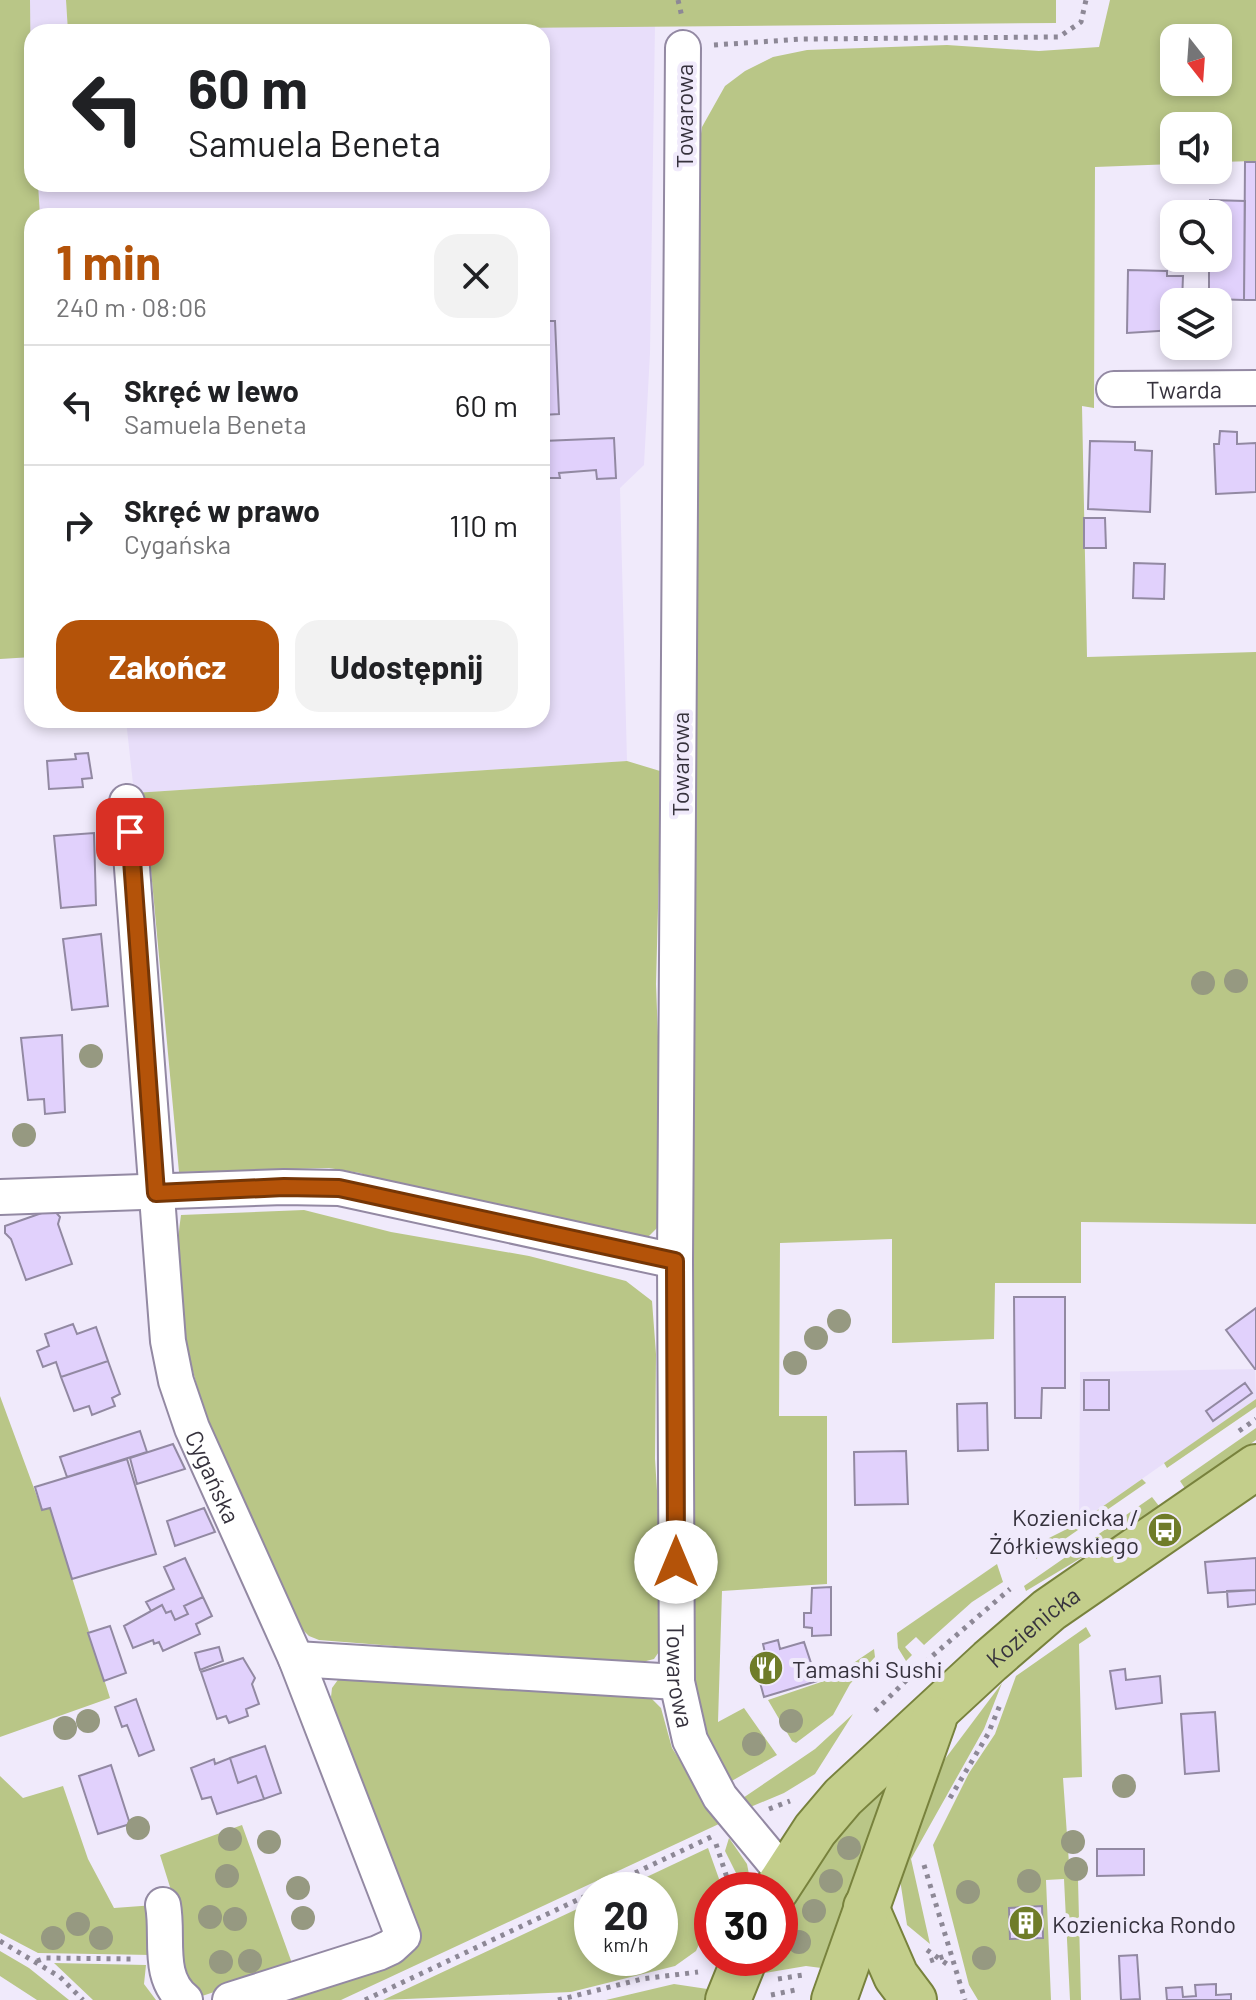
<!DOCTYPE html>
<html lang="pl">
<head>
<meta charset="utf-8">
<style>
	body { margin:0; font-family:Barlow,sans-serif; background:#f2f2f2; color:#202124; height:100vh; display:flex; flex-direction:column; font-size:30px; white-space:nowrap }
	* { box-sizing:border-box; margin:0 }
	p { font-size:26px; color:#757577 }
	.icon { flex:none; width:44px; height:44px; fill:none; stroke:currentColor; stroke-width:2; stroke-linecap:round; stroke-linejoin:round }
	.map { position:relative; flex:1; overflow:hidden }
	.drawer { position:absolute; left:24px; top:208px; width:526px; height:520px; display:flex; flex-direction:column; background:#fff; border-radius:24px; box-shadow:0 4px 12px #0003 }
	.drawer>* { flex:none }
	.guide { position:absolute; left:24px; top:24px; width:526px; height:168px; border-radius:24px; box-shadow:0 4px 12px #0003; background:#fff; color:#202124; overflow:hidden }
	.needle { width:52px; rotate:163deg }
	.tools { position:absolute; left:1160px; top:24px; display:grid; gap:16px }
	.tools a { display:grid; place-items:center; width:72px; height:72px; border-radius:16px; background:#fff; box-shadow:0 4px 12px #0003; font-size:40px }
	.speed { position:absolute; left:574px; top:1872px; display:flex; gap:16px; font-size:40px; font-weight:700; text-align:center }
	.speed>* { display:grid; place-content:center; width:104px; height:104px; border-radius:50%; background:#fff; box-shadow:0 4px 12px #0003; line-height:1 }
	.speed small { font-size:20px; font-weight:400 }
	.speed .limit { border:12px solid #d22; background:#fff; color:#111 }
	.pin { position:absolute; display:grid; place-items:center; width:68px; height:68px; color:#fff; margin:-34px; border-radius:16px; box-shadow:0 4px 12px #0006 }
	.me { position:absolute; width:88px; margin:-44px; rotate:0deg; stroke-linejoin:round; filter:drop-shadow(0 0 6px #0008) }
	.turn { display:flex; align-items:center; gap:28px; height:168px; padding:0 32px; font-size:36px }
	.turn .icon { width:104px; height:104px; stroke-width:2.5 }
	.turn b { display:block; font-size:56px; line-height:68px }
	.round { display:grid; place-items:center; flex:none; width:84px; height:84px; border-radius:24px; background:#f2f2f2 }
	.summary { display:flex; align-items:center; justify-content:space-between; height:136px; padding:0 32px }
	h1 { font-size:48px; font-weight:700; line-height:60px; color:#b45309 }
	.button { display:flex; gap:16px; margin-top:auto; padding:16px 32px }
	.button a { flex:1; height:92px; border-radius:24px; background:#b45309; color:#fff; font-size:32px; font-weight:700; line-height:92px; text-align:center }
	.button a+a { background:#f2f2f2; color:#202124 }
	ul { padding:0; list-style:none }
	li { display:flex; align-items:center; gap:24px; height:120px; padding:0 32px; border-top:2px solid #e0e0e0 }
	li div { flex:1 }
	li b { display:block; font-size:30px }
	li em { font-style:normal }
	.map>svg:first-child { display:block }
	.built { fill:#e8defa }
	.green { fill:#b9c687; fill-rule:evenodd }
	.building { fill:#e1d1fc; stroke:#9289a2; stroke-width:2 }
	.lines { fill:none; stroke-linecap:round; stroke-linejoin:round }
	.minor-casing { stroke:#9389a3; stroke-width:38 }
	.major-casing { stroke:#78823d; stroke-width:48 }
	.path { stroke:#8d8896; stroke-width:5; stroke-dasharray:4 6; stroke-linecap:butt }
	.minor { stroke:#fff; stroke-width:34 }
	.major { stroke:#c3ce8b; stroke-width:44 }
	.tree { fill:#969981 }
	.route-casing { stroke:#753606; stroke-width:20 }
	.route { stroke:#b45309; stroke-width:14 }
	.labels { text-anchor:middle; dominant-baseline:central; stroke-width:8; stroke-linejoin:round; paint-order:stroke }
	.street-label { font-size:24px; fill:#36323d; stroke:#f0eafb }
	.poi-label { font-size:24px; fill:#36323d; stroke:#f0eafb; text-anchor:start }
</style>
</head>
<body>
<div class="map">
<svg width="1256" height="2000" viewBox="0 0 1256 2000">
	<rect width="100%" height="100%" fill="#f0eafb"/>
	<path class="built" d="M0,0h66l2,32h-36v152h510v-152h-428l541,-7 -5,328 -6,112 -24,23 7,273 -493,32 -8,-73h416v-504h-510v441l-32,2z
		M1255,1369l1,30 -177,124 1,-151z"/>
	<path class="green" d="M0,0h30l2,184h6l2,32h-8v441l-32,2z
		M66,0h990v23l-988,9z
		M1110,0h146v161l-38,1v-36h-44v38l-79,3 -1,241 -12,-2 5,251 169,-5v572l-175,-2v61h-86l-1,56 -98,4h-4v-104l-112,4 -1,173h48v168l-105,7 -4,131 26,-14 33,47 -47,27 -14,-10 -22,-65 -7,-503 11,-867 -2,-170 6,-40 23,-41 20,-15 28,-14 34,-7 140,-5 92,6 60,-4zM1174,38h44v44h-44z
		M627,761l33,10 1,23 -5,190 9,236 -20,20 -241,-51 -44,-16 -31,-5 -150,4 -32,-345 -13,-34z
		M304,1210l87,22 138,24 97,25 26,20 4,53 -1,105 8,126v61l-9,13 -23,6 -312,-25 -10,-4 -7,-7c-58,-129 -143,-268 -121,-414z
		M0,1396l42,114 8,-2 60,190 -110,39z
		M1256,1399v8l-89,61 -3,-5z
		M1256,1428v12l-70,50 -6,-9z
		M1142,1479l4,4 -110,76 3,-16 40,-20z
		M1152,1497l7,9 -63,43 -70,42 -2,-5z
		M997,1564l6,18 -31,20 -48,43 -8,-8 -11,10 7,8 -6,6 -8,-13 -1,-15z
		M1086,1627l5,9 -12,8 3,133 -19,1 7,100 8,1 3,121h-11l-6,-121 -18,1 5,120h-73l-9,-15 -36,-140 36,-72 26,-39 21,-58z
		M874,1649l1,8 -25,27 -17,31 -37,28 -4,-2 -24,-41 62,-21z
		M340,1677l306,16 15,15 11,40 49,75 -380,177h-82l136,-43 -64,-260 1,-9z
		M1002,1683l-18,46 -73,130 19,85 -23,-19 -10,-65 42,-93z
		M853,1714l-38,60 -31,19 -36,15 -8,-8 75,-51z
		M931,1728l-102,241 -23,-3 -52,9 7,-17h19v-42l10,-21 26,-39z
		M0,1776l23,22 40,-12 25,73 26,49 41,-3 -3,50 -114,-2 -38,-20z
		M242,1825l51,141 -91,30 -22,-17 -5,-76 -15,-48z
		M729,1838l18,26 5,26h-13v-11l-14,-28z
		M708,1848l15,42h-11v26l-16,35 -21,15 -104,26 -188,8 209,-98v56h68v-68h-41z
		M0,1951l29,17 40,32h-32l-37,-24z
		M54,1963l92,2 -2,19 12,16h-63z
		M674,1984l40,6 -3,10h-105z"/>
	<path class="building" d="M1245,162h11v138h-12z
		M1210,200l35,1 -1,99 -35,-1v-41h9v-44h-8z
		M1128,270l39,1v5h16l-1,26h-8v28l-47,3z
		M542,321h13l4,93 -17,1z
		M1220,431l17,1v12l19,-1v49l-40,2 -2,-50h5z
		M614,438l2,40 -19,1 -1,-9 -37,3 1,5h-16l-1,-37z
		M1090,441l45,1v8l17,1 -2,61 -62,-3z
		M1084,518h21l1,30h-22z
		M1134,563l31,1 -1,35 -31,-1z
		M88,753l4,25 -10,1 1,8 -34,2 -2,-28 29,-2 -1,-5z
		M94,833l2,72 -35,3 -7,-72z
		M101,934l7,72 -36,4 -9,-71z
		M62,1035l3,77 -20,2 -1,-15 -16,1 -7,-62z
		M53,1209l7,8 -2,7 14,40 -46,16 -15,-41 -6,-6v-7z
		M1014,1297h51v91h-23l-1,30h-26z
		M1256,1308v61h-1l-29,-39z
		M73,1324l4,10 19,-7 12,34 -47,16 -5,-15 -13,5 -6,-16 12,-5 -4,-12z
		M108,1361l12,33 -8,4 3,8 -23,9 -3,-9 -15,5 -13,-34z
		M1084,1380h25v30h-25z
		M1245,1383l7,10 -39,28 -7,-10z
		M987,1403l1,47 -30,1 -1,-47z
		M140,1431l7,21 -80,25 -7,-20z
		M173,1444l12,25 -48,15 -7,-26z
		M906,1451l2,53 -53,1 -1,-53z
		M127,1459l29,95 -84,25 -22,-71 -8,2 -7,-23z
		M204,1508l11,24 -40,14 -8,-25z
		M185,1558l18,39 -19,9 4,8 -13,6 -4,-9 -5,2 -4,-8 -11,6 -5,-9 28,-13 -10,-22z
		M1256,1558v32l-48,3 -3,-31z
		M831,1587v48l-19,1v-8l-8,-1v-14h7l1,-25z
		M1256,1590v14l-28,3 -1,-16z
		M203,1597l9,19 -16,8 4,10 -37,17 -4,-9 -5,2 -1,-4 -20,8 -9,-22 38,-21 4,8 5,-2 4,9 13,-6 -4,-8z
		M110,1626l16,47 -22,8 -16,-48z
		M778,1640l2,9 24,-7 13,39 -53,16 -11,-40 12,-4 -2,-9z
		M219,1647l4,14 -23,9 -5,-17z
		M243,1658l12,20 -3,6 7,20 -13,5 2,7 -19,7 -3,-7 -9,3 -16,-47z
		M1125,1669l1,11 34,-4 2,27 -46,6 -6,-38z
		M136,1699l18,51 -15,6 -12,-31 -5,2 -7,-20z
		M1215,1712l4,59 -34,3 -4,-60z
		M265,1746l16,47 -17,6 -8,-23 -18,7 -8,-25z
		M230,1758l8,25 18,-7 8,23 -47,15 -6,-17 -9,2 -11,-31 23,-9 1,5z
		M111,1765l19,59 -32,10 -19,-58z
		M1097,1849h47v26l-47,1z
		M1042,1906l1,32 -33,1 -1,-31z
		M1137,1955l3,44 -19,1 -2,-44z
		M1216,1984v11l15,-1v6h-64l-1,-12 16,-1 1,10 13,-1 -1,-11z"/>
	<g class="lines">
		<g class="minor-casing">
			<g id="minor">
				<path id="s1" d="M683,48l-8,1213 2,421 13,58 30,57 64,77"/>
				<path id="s2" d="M1114,389l142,-1"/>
				<path id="s3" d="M127,802l41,539 8,40 16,47 104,231 107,277 -12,11 -13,6 -148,47"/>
				<path d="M0,1197l284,-10 55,1 336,73"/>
				<path d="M296,1659l381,23"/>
				<path d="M163,1905c6,32 -7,72 22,95"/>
			</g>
		</g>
		<g class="major-casing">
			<g id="major">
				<path id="s4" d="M776,1890l39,-60 28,-33 147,-136 59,-51 207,-143"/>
				<path d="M866,1907l30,69 18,24"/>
				<path d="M728,2000l17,-42"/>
				<path d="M834,2000l100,-281"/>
			</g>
		</g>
		<path class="path" d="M678,0l4,17
			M714,45l89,-6 256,-2 22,-15 5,-22
			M1239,1431l17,-12
			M875,1711l48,-47 87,-75
			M950,1798l38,-64 12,-29
			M769,1809l21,-8
			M716,1844l15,46
			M924,1865l41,135
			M599,1890l114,-54
			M0,1941l60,36 23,23
			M927,1950l24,17
			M37,1961l9,-3 89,1
			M930,1961l18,-6
			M778,1979l25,-4
			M771,1995l29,-6
			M365,2000l227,-107
			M558,2000l84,-21 56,-7"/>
		<use href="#minor" class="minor"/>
		<use href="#major" class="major"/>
	</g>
	<g class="tree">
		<circle cx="1236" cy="981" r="12"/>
		<circle cx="1203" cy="983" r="12"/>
		<circle cx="91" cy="1056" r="12"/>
		<circle cx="24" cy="1135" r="12"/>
		<circle cx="839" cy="1321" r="12"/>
		<circle cx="816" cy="1338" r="12"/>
		<circle cx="795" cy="1363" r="12"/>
		<circle cx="88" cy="1721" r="12"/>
		<circle cx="791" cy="1721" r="12"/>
		<circle cx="65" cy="1728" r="12"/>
		<circle cx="754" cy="1744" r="12"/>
		<circle cx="1124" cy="1786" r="12"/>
		<circle cx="138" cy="1828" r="12"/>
		<circle cx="230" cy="1839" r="12"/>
		<circle cx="269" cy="1842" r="12"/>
		<circle cx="1073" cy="1842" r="12"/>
		<circle cx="849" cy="1848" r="12"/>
		<circle cx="1076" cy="1869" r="12"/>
		<circle cx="227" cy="1876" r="12"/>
		<circle cx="831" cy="1881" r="12"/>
		<circle cx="1029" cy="1881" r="12"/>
		<circle cx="298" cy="1888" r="12"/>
		<circle cx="968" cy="1892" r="12"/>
		<circle cx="814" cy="1911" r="12"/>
		<circle cx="210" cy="1917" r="12"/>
		<circle cx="303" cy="1918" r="12"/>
		<circle cx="235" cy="1919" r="12"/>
		<circle cx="78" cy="1924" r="12"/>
		<circle cx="53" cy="1938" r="12"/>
		<circle cx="101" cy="1938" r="12"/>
		<circle cx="799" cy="1942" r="12"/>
		<circle cx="984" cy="1958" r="12"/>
		<circle cx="250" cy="1961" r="12"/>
		<circle cx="221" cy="1962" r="12"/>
	</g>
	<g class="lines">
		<g class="route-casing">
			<path id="route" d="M130,832l26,361 128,-6 55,1 336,73 1,301"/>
		</g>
		<use href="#route" class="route"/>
	</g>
	<defs>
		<g id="bus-disc" transform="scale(1.8)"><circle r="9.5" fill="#6f7c29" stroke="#f0eafb"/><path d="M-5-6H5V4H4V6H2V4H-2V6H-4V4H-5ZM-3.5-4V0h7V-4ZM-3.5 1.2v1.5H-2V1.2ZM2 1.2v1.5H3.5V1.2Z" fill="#fff"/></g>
		<g id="restaurant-disc" transform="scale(1.8)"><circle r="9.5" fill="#6f7c29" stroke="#f0eafb"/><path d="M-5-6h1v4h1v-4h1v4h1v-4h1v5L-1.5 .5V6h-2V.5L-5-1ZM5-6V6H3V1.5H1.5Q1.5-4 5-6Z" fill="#fff"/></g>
		<g id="building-disc" transform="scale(1.8)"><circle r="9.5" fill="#6f7c29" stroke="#f0eafb"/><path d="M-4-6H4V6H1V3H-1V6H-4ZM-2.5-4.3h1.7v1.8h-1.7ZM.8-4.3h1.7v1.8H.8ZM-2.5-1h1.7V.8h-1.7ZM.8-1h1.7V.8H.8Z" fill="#fff"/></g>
	</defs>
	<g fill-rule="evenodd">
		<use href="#bus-disc" x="1165" y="1530"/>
		<use href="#restaurant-disc" x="766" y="1668"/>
		<use href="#building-disc" x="1026" y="1923"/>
	</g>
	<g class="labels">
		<g class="street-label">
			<text transform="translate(683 116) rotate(-90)">Towarowa</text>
			<text stroke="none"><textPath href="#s2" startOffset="70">Twarda</textPath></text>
			<text transform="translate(679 764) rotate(-90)">Towarowa</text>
			<text stroke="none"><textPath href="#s3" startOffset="684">Cygańska</textPath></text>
			<text stroke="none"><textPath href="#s4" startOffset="370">Kozienicka</textPath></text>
			<text stroke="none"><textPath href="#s1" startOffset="1628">Towarowa</textPath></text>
		</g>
		<g class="poi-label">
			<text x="1139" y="1516" text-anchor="end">Kozienicka /<tspan x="1139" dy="28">Żółkiewskiego</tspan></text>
			<text x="792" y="1668">Tamashi Sushi</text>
			<text x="1052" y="1923">Kozienicka Rondo</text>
		</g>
	</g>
</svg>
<div class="tools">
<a><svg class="needle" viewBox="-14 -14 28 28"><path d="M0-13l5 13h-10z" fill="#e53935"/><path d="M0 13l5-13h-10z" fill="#757577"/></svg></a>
<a><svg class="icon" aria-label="sound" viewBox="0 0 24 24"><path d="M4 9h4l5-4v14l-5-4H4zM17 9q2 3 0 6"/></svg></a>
<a><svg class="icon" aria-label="search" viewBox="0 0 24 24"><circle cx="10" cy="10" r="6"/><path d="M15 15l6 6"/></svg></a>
<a><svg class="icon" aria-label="layers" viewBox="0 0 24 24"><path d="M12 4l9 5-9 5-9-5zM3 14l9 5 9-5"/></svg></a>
</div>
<div class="speed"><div>20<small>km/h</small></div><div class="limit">30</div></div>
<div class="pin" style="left:130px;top:832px;background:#d93025"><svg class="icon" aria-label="arrive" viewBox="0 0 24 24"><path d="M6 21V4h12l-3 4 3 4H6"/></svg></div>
<svg class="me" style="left:676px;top:1562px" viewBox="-20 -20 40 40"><circle r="19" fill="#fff"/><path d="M0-13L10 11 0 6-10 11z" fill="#b45309"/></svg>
<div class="guide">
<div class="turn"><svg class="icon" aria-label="left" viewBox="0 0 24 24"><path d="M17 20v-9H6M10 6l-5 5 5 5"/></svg><div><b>60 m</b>Samuela Beneta</div></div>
</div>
<section class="drawer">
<div class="summary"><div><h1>1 min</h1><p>240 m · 08:06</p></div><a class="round"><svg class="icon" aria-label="close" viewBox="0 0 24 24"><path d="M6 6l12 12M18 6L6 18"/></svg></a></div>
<ul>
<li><svg class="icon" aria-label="left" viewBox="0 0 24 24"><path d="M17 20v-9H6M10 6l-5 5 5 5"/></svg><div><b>Skręć w lewo</b><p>Samuela Beneta</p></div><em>60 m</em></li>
<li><svg class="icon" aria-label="right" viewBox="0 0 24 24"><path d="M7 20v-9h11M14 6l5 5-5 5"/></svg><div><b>Skręć w prawo</b><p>Cygańska</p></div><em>110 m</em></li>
</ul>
<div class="button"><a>Zakończ</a><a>Udostępnij</a></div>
</section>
</div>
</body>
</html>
